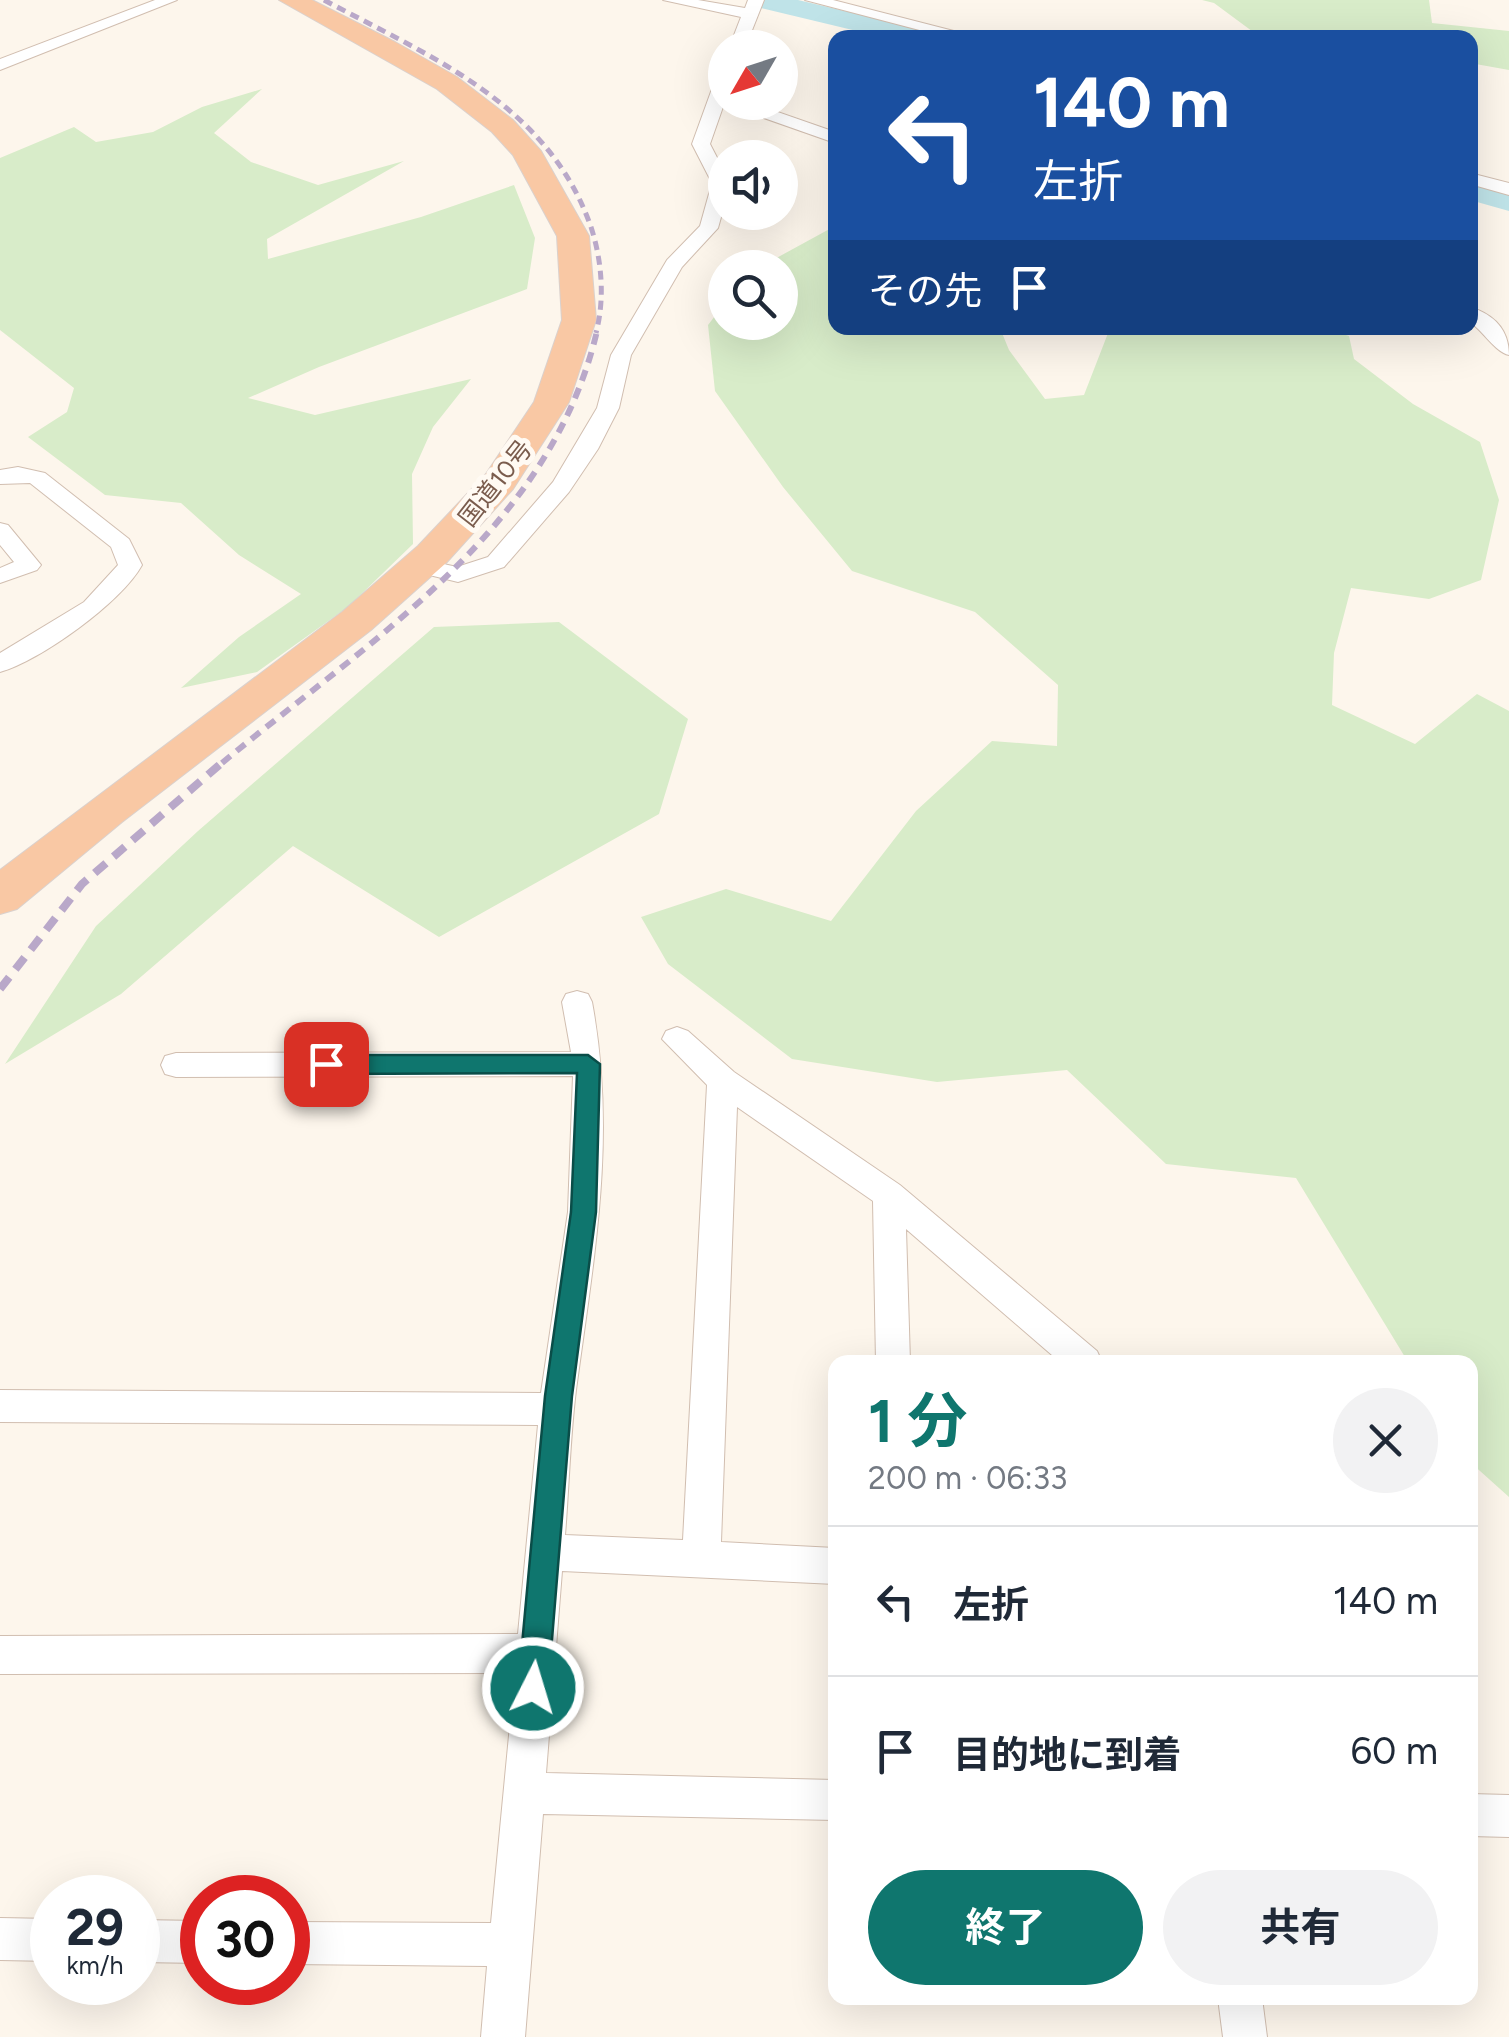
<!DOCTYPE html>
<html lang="ja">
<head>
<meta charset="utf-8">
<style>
	body { margin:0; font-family:Figtree,"Noto Sans JP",sans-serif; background:#f2f2f3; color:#1f2937; height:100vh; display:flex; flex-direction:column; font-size:38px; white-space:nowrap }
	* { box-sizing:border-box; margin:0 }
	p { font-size:32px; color:#747a83 }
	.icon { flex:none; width:55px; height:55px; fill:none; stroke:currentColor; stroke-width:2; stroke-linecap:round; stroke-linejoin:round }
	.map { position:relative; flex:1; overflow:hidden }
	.sheet { position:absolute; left:828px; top:1355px; width:650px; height:650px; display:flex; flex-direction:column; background:#fff; border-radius:20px; box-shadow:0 10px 40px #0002 }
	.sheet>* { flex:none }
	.guide { position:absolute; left:828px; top:30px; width:650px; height:305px; border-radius:20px; box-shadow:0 10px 40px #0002; background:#1a4fa0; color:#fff; overflow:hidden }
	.needle { width:65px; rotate:231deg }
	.fabs { position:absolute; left:708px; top:30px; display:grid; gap:20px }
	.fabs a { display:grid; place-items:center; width:90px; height:90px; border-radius:50%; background:#fff; box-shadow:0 10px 40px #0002; font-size:50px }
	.speed { position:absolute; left:30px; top:1875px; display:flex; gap:20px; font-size:50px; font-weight:700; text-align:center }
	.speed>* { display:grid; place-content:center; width:130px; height:130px; border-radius:50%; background:#fff; box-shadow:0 10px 40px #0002; line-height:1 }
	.speed small { font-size:25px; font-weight:400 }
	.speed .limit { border:15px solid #d22; background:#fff; color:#111 }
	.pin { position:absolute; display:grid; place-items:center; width:85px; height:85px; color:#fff; margin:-42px; border-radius:20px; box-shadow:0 5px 15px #0006 }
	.me { position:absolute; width:110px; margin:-55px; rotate:5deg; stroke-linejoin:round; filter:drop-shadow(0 0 8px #0008) }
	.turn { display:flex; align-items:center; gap:35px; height:210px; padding:0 40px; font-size:45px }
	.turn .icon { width:130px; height:130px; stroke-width:2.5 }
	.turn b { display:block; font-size:70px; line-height:85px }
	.then { display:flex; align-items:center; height:95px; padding:0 40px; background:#0003; gap:20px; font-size:38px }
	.round { display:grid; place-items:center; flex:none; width:105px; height:105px; border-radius:52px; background:#f2f2f3 }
	.summary { display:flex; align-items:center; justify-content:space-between; height:170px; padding:0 40px }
	h1 { font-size:60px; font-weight:700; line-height:75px; color:#0f766e }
	.button { display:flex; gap:20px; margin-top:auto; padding:20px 40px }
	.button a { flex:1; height:115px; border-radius:60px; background:#0f766e; color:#fff; font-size:40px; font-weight:700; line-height:115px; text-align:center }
	.button a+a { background:#f2f2f3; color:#1f2937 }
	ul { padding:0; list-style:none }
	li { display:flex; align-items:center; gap:30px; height:150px; padding:0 40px; border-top:2px solid #e0e1e3 }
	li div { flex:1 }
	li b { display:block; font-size:38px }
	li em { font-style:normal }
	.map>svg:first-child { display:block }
	.green { fill:#d8ecc9 }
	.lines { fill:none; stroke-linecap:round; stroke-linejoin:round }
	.river { fill:#bfe3e8; fill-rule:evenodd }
	.minor-casing { stroke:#d1beb0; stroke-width:2 }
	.trunk-casing { stroke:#dad1cd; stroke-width:2 }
	.minor { fill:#fff; fill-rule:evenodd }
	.trunk { fill:#f9c8a4; fill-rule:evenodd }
	.rail-far2 { stroke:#b9a8c9; stroke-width:5; stroke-dasharray:9 6; stroke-linecap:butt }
	.rail-far1 { stroke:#b9a8c9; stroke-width:6; stroke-dasharray:11 8; stroke-linecap:butt }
	.rail { stroke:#b9a8c9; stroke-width:8; stroke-dasharray:15 10; stroke-linecap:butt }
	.route { fill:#0f766e; stroke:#0a4d48; stroke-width:2.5 }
	.labels { text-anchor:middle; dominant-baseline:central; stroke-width:10; stroke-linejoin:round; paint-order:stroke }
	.far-street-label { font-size:25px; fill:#7a5c4d; stroke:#fffaf3 }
</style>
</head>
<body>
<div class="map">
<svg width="1509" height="2037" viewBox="0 0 1509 2037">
	<rect width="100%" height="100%" fill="#fdf6ec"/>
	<path class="green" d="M1202,0h227l3,23 77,8v39l-39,-7v-25l-210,-1 -46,-34z
		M262,89l-48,44 37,29 67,23 86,-24 -137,78 1,20 153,-42 93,-32 21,53 -8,51 -208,78 -71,31 67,17 156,-36 -38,48 -21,47 1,70 -65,63 -91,65 -76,16 58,-51 62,-43 -62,-39 -58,-52 -76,-8 -77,-58 39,-25 7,-24 -74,-58v-172l74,-31 22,15 57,-10 49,-25z
		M835,226v102h165l9,22 36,49 39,-4 26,-67h215l24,8 5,23 59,45 67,38 19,58 -18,80 -52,19 -78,-11 -17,65 -2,52 83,39 62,-50 32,17v786l-39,-35v-100h-62l-112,-184 -130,-14 -99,-94 -130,12 -145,-23 -124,-95 -27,-47 85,-28 105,32 85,-110 76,-70 65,5 1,-61 -83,-73 -123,-41 -69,-84 -68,-96 -7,-66 17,-22v19h55v-54l-20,-1z
		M559,622l129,97 -29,95 -220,123 -146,-91 -172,148 -116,70 91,-138 102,-95 236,-204z"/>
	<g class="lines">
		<path class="river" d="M749,0h49l136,32 4,6h-52l-133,-32z
			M1470,180l39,11v20l-39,-11z"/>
		<g class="minor-casing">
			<path id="minor" d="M155,0h22l-177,70v-11z
				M663,0h35l47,8 3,-8h16l-19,48h-16l12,-31z
				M805,0h28l148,38h-31z
				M725,70v32h24l86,30v11l-111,-39 -14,40 15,29v30l-7,25 -36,39 -51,88 -12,53 -21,41 -29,43 -65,75 -46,15 -45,-11 -4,-5 4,-5 8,-2 36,8 31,-10 65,-75 44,-74 14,-53 56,-95 33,-34 12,-43 -20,-39 25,-69z
				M1470,173l39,10v12l-39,-11z
				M1470,307c25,8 39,23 39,48 -14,-3 -26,-24 -39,-33z
				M18,467l27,6 84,66 13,26c-20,37 -102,96 -142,107v-19l84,-51 34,-37 -7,-18 -81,-64 -30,1v-14z
				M0,523l8,2 33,40 -4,5 -37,13v-15l14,-6 -14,-17z
				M577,991l11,3 4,8c25,135 2,254 -16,388 -6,48 -7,97 -11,145l118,5 24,-455 -45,-46 4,-8 11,-4 11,4 46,41 166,113 197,166 5,11h-42l-154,-133 4,133h-34l-3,-161 -136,-94 -16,435 114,6v36l-273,-13 -16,202 289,7v40l-292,-6 -18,223h-44l6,-71 -199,-2v-42l203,1 24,-250 -515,1v-38l518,-2 20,-209 -538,-3v-32l541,3 27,-181 5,-136 -397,1 -11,-3 -4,-9 4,-9 11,-3 395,-1 -9,-50 4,-8z
				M1470,1794l39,1v42l-39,-1z
				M0,1918l52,1v42l-52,-1z
				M138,1920l64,1v42l-64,-1z
				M1218,1998h44l5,39h-44z"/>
		</g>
		<g class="trunk-casing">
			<path id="trunk" d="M279,0h33l83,42 62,35 56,43 28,31 48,85 7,84 -27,82 -56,87 -67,74 -75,67 -249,192 -105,87 -17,5v-44l342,-258 76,-66 68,-72 48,-72 28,-82 -5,-84 -44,-81 -21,-23 -55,-43z"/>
		</g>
		<use href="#minor" class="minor"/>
		<use href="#trunk" class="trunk"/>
		<path class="rail-far2" d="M324,0c107,57 224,104 267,227 11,34 14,72 5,106"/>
		<path class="rail-far1" d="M222,763c148,-123 328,-233 375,-432"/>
		<path class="rail" d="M0,989l82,-105 143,-124"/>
	</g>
	<path class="route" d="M326,1055h262l12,9 -4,148 -24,184 -24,292 -4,11 -11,4 -10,-4 -5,-11 27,-292 26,-184 6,-139 -251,1 -12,-10z"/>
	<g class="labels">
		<g class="far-street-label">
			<text transform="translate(495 483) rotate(-52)">国道10号</text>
		</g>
	</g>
</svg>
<div class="fabs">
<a><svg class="needle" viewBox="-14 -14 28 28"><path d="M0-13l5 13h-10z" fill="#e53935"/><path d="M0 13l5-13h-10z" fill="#747a83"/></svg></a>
<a><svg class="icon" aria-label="sound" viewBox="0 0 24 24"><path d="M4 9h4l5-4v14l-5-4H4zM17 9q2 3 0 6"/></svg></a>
<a><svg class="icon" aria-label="search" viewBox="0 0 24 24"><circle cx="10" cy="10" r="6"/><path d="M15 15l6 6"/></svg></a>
</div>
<div class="speed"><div>29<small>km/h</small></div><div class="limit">30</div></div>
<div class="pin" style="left:326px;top:1064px;background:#d93025"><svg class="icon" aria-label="arrive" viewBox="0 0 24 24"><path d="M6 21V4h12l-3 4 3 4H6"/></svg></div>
<svg class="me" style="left:533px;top:1688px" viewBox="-20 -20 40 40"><circle r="17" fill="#0f766e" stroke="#fff" stroke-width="3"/><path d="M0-11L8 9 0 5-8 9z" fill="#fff"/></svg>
<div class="guide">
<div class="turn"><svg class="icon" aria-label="left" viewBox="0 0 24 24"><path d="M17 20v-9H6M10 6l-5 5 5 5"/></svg><div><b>140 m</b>左折</div></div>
<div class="then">その先<svg class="icon" aria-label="arrive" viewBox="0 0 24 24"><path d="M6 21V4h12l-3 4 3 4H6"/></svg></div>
</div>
<section class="sheet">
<div class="summary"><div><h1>1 分</h1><p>200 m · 06:33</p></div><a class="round"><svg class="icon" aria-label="close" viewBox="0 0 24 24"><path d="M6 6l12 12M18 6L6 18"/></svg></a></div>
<ul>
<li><svg class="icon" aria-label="left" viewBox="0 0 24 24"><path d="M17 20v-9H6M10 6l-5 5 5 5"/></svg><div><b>左折</b></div><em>140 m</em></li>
<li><svg class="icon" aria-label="arrive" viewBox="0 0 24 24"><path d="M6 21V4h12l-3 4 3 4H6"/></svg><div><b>目的地に到着</b></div><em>60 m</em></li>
</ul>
<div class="button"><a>終了</a><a>共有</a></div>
</section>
</div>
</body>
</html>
